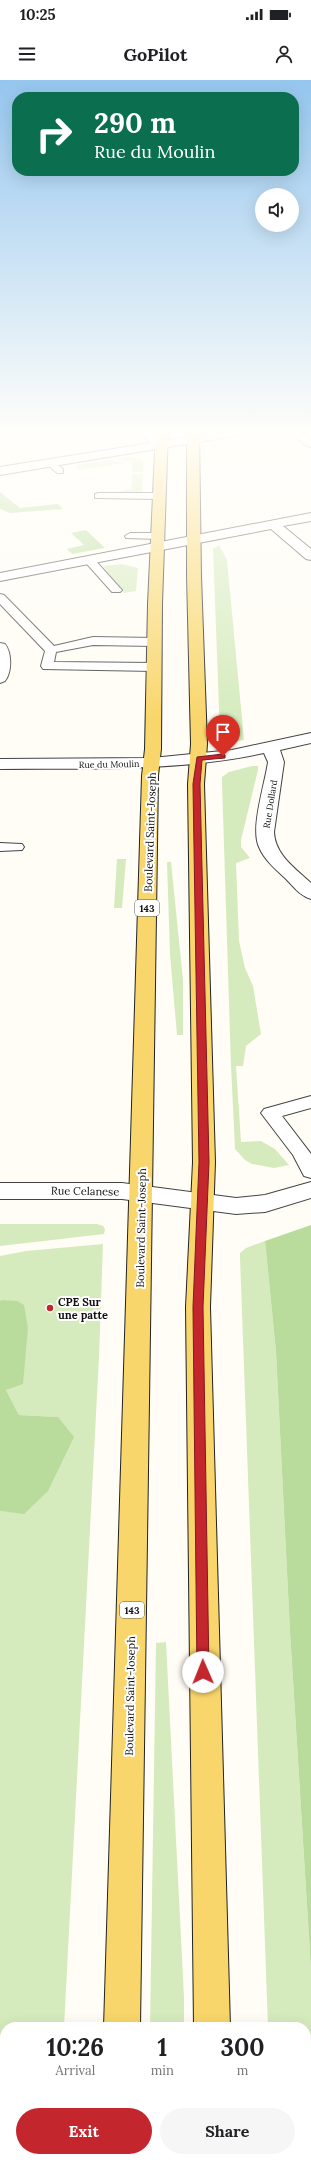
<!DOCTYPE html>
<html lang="en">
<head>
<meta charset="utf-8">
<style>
	body { margin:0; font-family:Lora,serif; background:#f6f6f6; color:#202124; height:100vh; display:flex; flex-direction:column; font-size:15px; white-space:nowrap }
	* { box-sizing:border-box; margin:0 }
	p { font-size:13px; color:#757577 }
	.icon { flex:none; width:22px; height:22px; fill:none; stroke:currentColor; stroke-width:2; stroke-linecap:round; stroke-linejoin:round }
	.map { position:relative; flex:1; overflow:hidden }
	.drawer { position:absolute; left:0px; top:1942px; width:311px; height:140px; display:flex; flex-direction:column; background:#fff; border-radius:16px 16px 0 0; box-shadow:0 4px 16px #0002 }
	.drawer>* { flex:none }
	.guide { position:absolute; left:12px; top:12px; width:287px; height:84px; border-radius:16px; box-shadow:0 4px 16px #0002; background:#0b6e4f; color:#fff; overflow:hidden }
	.buttons { position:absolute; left:255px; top:108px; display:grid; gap:8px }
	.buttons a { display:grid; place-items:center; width:44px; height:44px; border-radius:50%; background:#fff; box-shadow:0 4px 16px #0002; font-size:20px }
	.pin { position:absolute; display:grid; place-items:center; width:34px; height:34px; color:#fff; margin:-41px -17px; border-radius:50% 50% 50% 0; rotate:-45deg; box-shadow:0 0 4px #0007 }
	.pin .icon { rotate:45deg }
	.me { position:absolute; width:44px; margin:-22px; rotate:359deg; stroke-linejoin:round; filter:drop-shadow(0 0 3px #0008) }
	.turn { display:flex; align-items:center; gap:14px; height:84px; padding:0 16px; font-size:18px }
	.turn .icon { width:52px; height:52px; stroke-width:2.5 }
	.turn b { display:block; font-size:28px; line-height:34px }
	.eta { display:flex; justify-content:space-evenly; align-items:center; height:68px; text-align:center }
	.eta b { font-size:24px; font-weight:700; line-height:28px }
	.primary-button { display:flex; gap:8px; margin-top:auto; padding:8px 16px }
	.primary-button a { flex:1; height:46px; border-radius:24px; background:#c4262e; color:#fff; font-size:16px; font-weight:700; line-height:46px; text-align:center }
	.primary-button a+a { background:#f6f6f6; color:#202124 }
	.status { display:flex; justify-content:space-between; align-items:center; height:28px; padding:0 20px; background:#fff; direction:ltr }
	.status svg { height:11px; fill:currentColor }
	header { display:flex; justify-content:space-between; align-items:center; height:52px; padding:0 16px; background:#fff; font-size:18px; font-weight:700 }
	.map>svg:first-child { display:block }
	.green { fill:#d5ebbd }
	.forest { fill:#b9dc9c }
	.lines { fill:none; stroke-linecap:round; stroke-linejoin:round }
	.service-casing { stroke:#444; stroke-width:2 }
	.minor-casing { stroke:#444; stroke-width:2 }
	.tertiary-casing { stroke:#444; stroke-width:2 }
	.primary-casing { stroke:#222; stroke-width:2 }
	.service { fill:#fff; fill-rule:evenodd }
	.minor { fill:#fff; fill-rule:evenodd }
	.tertiary { fill:#fff; fill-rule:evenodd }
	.primary { fill:#f9d66b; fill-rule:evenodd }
	.route { fill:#c4262e; stroke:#7f191e }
	.poi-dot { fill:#c4262e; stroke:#fff; stroke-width:1.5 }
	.labels { text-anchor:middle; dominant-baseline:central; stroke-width:4; stroke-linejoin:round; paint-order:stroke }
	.far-street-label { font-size:9px; fill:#111; stroke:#fff }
	.shield { fill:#fff; stroke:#585858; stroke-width:1 }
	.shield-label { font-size:10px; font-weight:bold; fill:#111 }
	.street-label { font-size:11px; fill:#111; stroke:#fff }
	.poi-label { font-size:11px; font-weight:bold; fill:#111; stroke:#fff; text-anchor:start }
</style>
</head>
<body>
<div class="status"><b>10:25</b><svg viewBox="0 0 49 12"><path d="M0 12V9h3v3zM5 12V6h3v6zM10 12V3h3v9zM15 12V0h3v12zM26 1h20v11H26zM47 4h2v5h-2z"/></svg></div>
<header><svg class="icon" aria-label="menu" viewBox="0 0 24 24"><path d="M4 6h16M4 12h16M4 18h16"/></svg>GoPilot<svg class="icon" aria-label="person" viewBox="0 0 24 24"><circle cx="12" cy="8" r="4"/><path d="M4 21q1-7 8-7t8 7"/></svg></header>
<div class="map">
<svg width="311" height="2082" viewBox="0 0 311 2082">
	<rect width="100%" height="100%" fill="#fffdf5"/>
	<path class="green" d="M131,377l12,3v12h-11v-10l-17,-3z
		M111,380l13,3 -45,7 -3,-2 2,-1 -1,-2z
		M132,394h11l-1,19h-18l-4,-2 11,-2z
		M219,465l8,15 17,180c-10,2 -18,3 -24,-6l-7,-185z
		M122,484l16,4 -2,23 -12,2 -21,-27z
		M252,686h6v4l-17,70v7l9,11 -14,5 3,78 6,27 8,18 8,48 -15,12 -3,20h-7l5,76 20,-1 14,8 14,16 -15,3 -22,-4 -7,-4 -10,-11 -4,-83 -9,-284v-5l7,-5z
		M117,779h9l-4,49h-8z
		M167,782h4l12,118v55h-6l-7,-81z
		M0,1144h97l6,2 2,3 -1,5 -104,12z
		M265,1161l11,111 14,280 21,338v192h-37l-1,-5h33v-130h-38l-28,-770v-4l6,-5z
		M103,1164l-4,113 -35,670h-59v130h53v5h-58v-651l24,2 34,-96 -39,-2 -13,-25 11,-89h-17v-45l26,-5z
		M166,1562l18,355v30h-34l6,-384z
		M149,2077h35v5h-35z"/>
	<path class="forest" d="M0,412l20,16 38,-4 5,5 -53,4 -10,-4z
		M86,450l19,18 -33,6 -5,-5 17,-4 -13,-12z
		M311,1145v745l-21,-338 -14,-280 -11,-111z
		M2,1220l15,1 7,4 4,23 -5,56 -17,6 13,25 39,2 16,20 -26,54 -24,23 -24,-3v-210z"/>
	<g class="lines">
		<g class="service-casing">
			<path id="service" d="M51,380l12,9v4h-6l-9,-8v-4z
				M99,413h60l5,3 -5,3 -64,-1v-4z
				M130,453h28l5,3 -5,3 -32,-1 -1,-2z
				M90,478l4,1 26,29 2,2 -2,2h-8l-26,-29 -1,-2 1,-2z
				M0,514l4,1 50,51 39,-9 62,1 6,4 -6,4 -62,-1 -37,7 -2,10 100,1 6,4 -6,4 -111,-2 -2,-3 4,-15 -45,-47z
				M0,763l22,1 2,3 -2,3 -22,1z
				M311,1016v12l-29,8 29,38v24l-7,-2 -11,-21 -32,-42 3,-4z"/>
		</g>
		<g class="minor-casing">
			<path id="minor" d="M135,350h13l15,11 69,-11h26l-6,3 -252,42v-8l151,-24z
				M286,350h13l12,9v8l-4,-1z
				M311,433v8l-28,5 28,23v11l-5,-1 -35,-30 -271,52v-8z
				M0,563l5,1c7,9 7,28 0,37l-5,2z
				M311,653v10l-31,7 4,12 -10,70c1,23 21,36 37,51v16c-11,-3 -18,-13 -26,-21 -10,-9 -21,-19 -26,-31 -9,-19 6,-63 9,-85l-4,-9c-87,19 -176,15 -264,16v-10l152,-1 80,-8z"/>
		</g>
		<g class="tertiary-casing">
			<path id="tertiary" d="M311,1102v16l-46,14 -29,2 -114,-15h-122v-16h122l114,15 29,-3z"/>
		</g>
		<g class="primary-casing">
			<path id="primary" d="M156,350h12l-6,174 -1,145 -3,27 -18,1251h-36l38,-1251 3,-27 3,-145z
				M187,350h12l2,146 6,168 -3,40 11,378 -5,145 20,720h-36l-8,-720 7,-145 -5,-378 3,-40 -4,-168z
				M100,2077h38v5h-38z
				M195,2077h38v5h-38z"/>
		</g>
		<use href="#service" class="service"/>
		<use href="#minor" class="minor"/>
		<use href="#tertiary" class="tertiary"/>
		<use href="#primary" class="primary"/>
	</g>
	<linearGradient id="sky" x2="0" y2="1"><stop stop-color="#95c6ee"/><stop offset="0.55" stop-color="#fffefa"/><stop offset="1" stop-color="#fffefa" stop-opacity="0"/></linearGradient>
	<rect width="311" height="641" fill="url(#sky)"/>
	<path class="route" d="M223,674l2,1v3l-23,2 -2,24 9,378 -6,145 6,365 -2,4 -4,2 -5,-2 -1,-4 -4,-365 6,-145 -6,-378 4,-27z"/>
	<circle class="poi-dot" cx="50" cy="1228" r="4"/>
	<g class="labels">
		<g class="far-street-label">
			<text transform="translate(109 684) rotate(-1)">Rue du Moulin</text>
			<text transform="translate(270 724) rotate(-81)">Rue Dollard</text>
		</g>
		<g class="shield">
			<rect x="135" y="820" width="24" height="16" rx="3"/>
			<rect x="120" y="1522" width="24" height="16" rx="3"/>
		</g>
		<g class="shield-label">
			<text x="147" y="828">143</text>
			<text x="132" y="1530">143</text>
		</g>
		<g class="street-label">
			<text transform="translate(150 752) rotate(-88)">Boulevard Saint-Joseph</text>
			<text transform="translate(85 1111) rotate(1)">Rue Celanese</text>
			<text transform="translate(141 1148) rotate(-89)">Boulevard Saint-Joseph</text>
			<text transform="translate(130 1616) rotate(-89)">Boulevard Saint-Joseph</text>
		</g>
		<g class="poi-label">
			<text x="58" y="1222">CPE Sur<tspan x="58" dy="13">une patte</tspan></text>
		</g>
	</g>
</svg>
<div class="buttons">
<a><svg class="icon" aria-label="sound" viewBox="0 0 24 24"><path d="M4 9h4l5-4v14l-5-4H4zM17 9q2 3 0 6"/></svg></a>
</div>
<div class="pin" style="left:223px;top:676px;background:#d93025"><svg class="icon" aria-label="arrive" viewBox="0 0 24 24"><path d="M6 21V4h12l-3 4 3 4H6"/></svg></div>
<svg class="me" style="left:203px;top:1592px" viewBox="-20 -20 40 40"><circle r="19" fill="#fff"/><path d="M0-13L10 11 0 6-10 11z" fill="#c4262e"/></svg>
<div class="guide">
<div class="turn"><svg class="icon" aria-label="right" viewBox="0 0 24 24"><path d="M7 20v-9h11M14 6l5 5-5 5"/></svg><div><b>290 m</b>Rue du Moulin</div></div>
</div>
<section class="drawer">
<div class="eta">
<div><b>10:26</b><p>Arrival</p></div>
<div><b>1</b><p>min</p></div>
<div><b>300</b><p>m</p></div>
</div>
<div class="primary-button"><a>Exit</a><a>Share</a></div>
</section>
</div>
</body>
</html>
